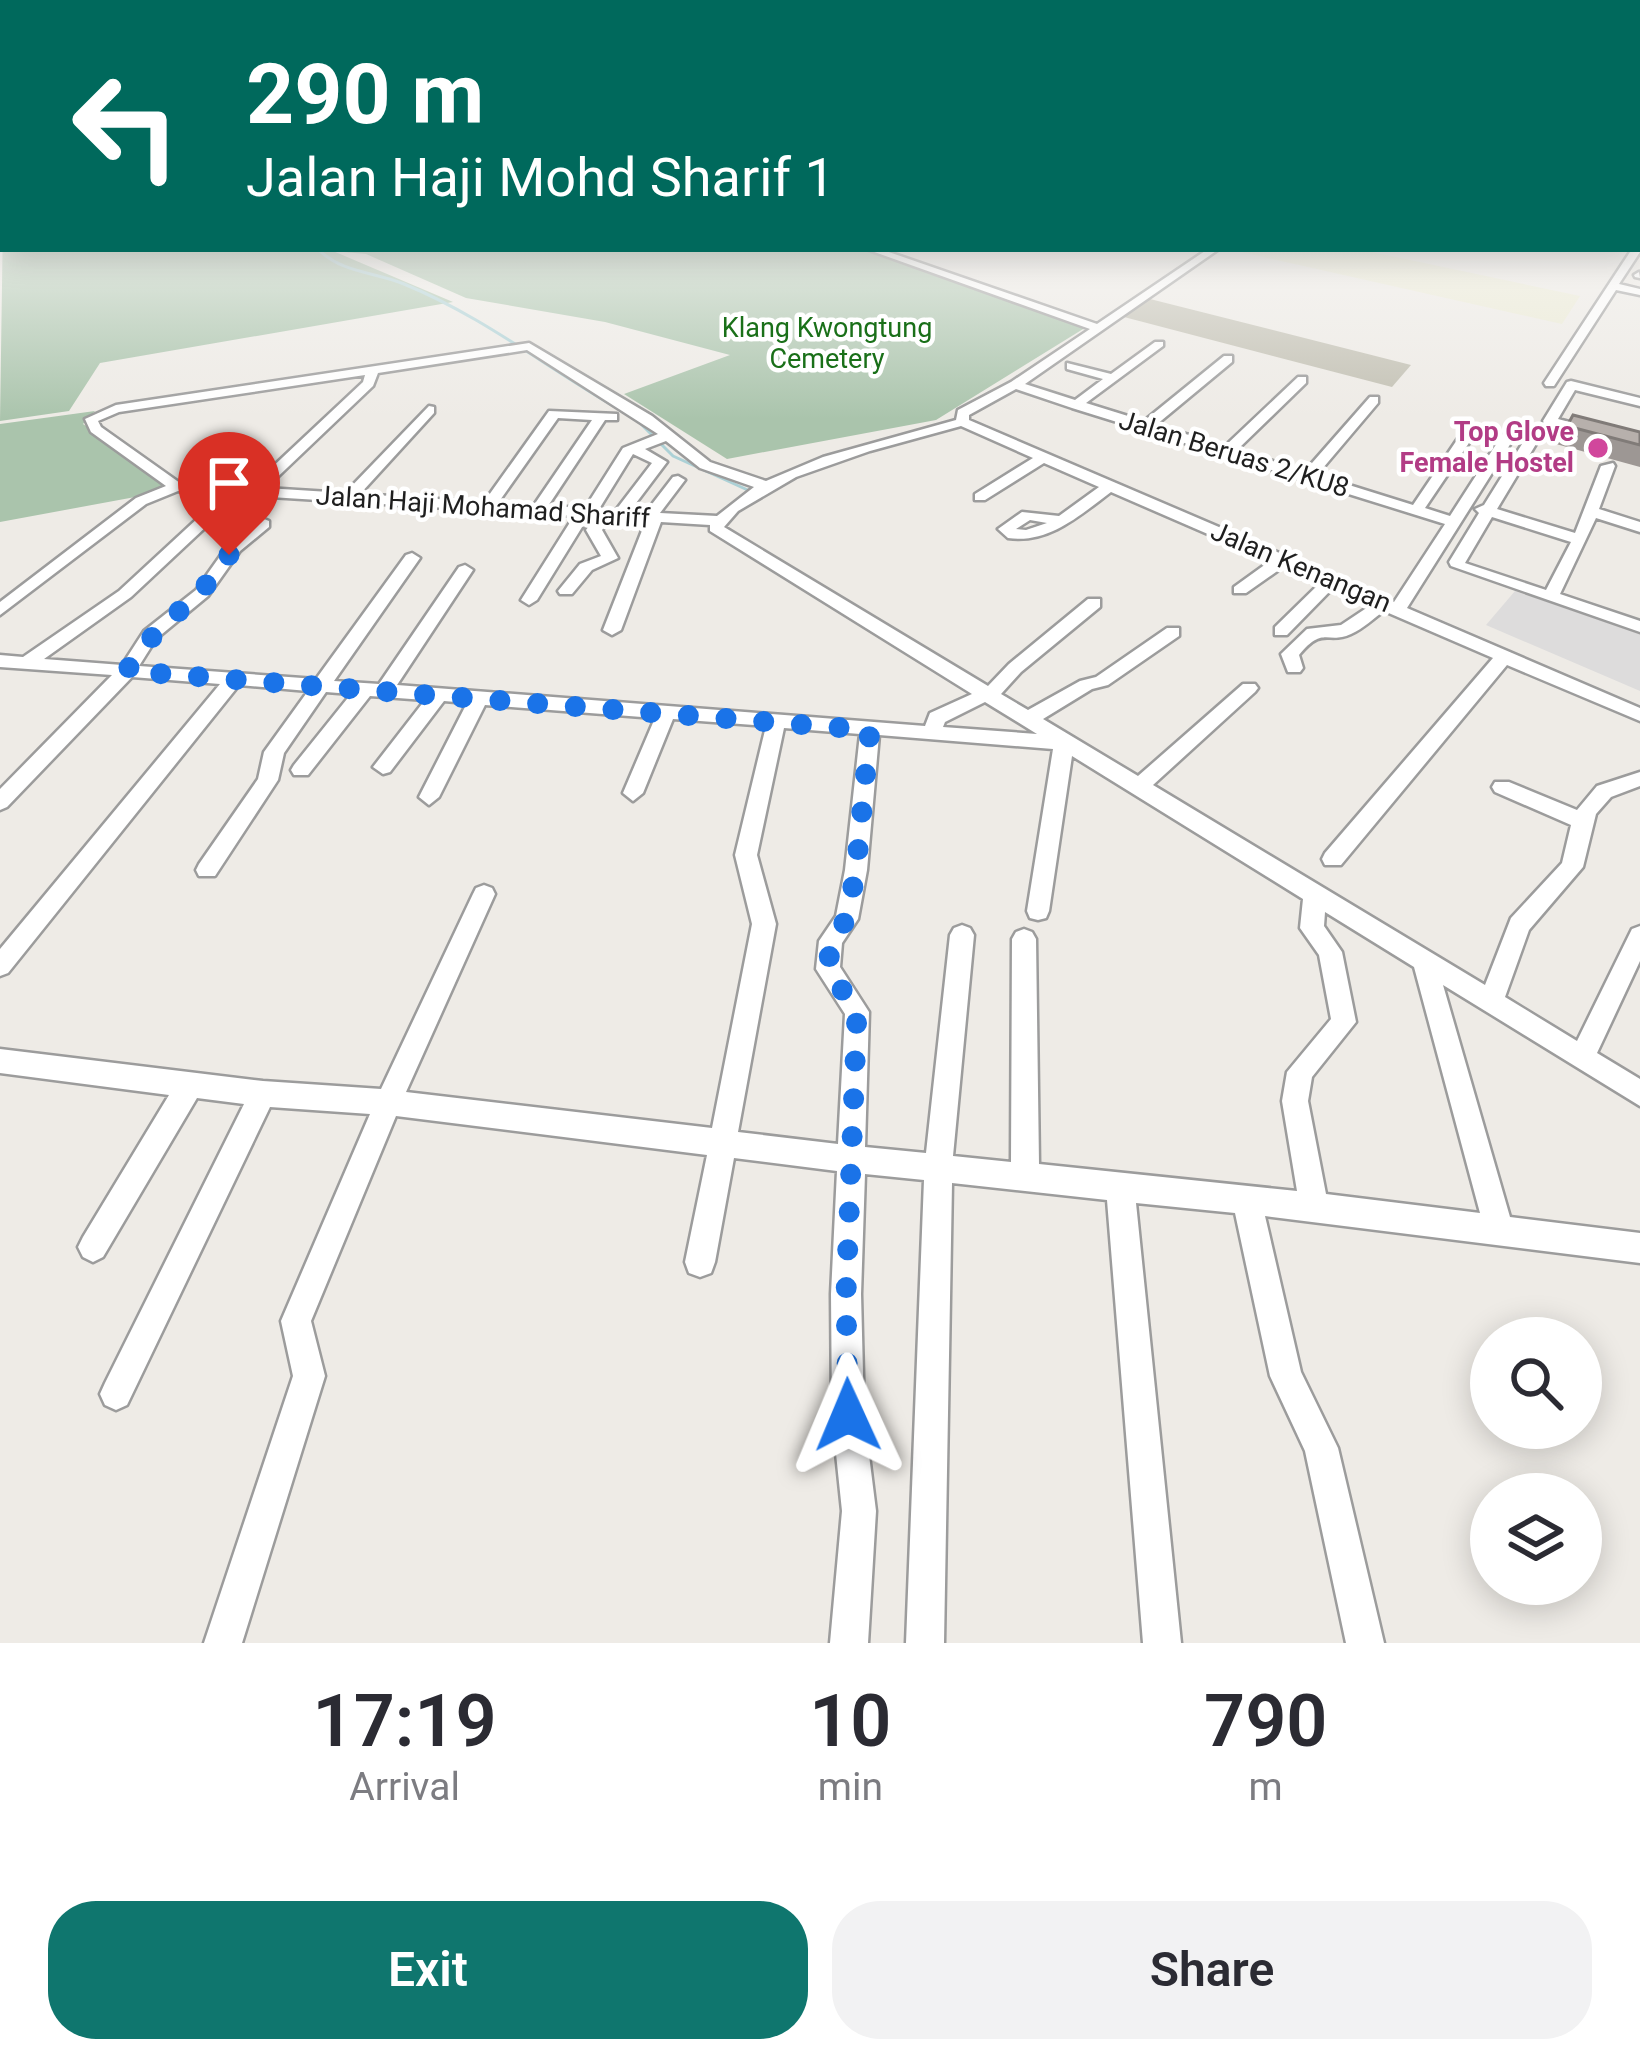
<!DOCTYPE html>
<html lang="en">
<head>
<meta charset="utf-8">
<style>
	body { margin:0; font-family:Roboto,sans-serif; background:#f2f2f3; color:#2b2b33; height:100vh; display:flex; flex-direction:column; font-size:45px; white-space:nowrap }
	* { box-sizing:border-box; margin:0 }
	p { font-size:39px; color:#7c7c81 }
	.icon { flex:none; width:66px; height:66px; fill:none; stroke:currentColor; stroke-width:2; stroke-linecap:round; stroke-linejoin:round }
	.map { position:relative; height:1643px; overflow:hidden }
	.side { display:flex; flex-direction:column; background:#fff; flex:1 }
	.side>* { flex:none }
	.guide { position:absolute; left:0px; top:0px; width:1641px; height:252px; box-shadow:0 6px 30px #0003; background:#00695c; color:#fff; overflow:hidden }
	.tools { position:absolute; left:1470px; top:1317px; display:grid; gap:24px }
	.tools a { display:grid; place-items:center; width:132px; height:132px; border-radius:50%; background:#fff; box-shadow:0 6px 30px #0003; font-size:60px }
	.pin { position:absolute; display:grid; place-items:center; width:102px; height:102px; color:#fff; margin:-123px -51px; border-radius:50% 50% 50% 0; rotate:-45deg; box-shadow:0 0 12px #0007 }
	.pin .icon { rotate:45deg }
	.me { position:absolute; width:132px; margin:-66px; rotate:359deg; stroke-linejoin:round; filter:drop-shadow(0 0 9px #0008) }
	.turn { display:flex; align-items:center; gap:42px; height:252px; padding:0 48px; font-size:54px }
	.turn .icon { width:156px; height:156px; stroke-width:2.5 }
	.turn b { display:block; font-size:84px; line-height:102px }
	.eta { display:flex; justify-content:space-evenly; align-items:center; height:204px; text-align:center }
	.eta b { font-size:72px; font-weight:600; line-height:84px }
	.button { display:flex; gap:24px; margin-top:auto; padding:24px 48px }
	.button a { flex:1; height:138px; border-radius:48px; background:#0f766e; color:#fff; font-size:48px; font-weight:600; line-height:138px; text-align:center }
	.button a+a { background:#f2f2f3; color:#2b2b33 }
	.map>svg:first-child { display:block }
	.residential { fill:#dddcdc }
	.construction { fill:#c2c0b3 }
	.farmland { fill:#ebead4 }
	.cemetery { fill:#aac4ac }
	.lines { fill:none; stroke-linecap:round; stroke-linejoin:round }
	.stream { stroke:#acd1d6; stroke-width:3 }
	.minor-casing { stroke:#9c9c9c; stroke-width:5 }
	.minor { fill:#fff; fill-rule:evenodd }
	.wall { fill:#9d9794 }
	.building { fill:#b7b0ac; stroke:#807b78; stroke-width:3 }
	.route { stroke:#1a73e8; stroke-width:21; stroke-dasharray:0 37.8 }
	.hotel-dot { fill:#d1479c; stroke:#fff; stroke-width:4.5 }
	.labels { text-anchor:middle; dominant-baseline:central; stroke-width:9; stroke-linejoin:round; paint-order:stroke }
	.far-park-label { font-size:27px; fill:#1a7019; stroke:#fff }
	.far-hotel-label { font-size:27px; font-weight:bold; fill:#b23c85; stroke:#fff; text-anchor:end }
	.far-street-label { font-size:27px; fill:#1f1f1f; stroke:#fff }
</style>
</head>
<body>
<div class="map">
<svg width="1640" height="1643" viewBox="0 0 1640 1643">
	<rect width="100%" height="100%" fill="#eeebe6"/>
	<path class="residential" d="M1515,591l125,43v57l-154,-66z"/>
	<path class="construction" d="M1150,299l261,66 -19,22 -268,-70z"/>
	<path class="farmland" d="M1228,249h130l222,47 -18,28z"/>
	<path class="cemetery" d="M3,218v31h857l228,77 -152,94 -209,39 -103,-65 106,-39 -125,-33 -139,-24 -100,-44 -33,-3 120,51 -353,61 -31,48 -69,10z
		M95,411l-12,13 83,56 -1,6 -19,9 -146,27v-98z"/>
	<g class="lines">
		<path class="stream" d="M318,249c23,24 57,23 86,35 76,31 142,83 213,124
			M637,420l36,36 79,36"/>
		<g class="minor-casing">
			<path id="minor" d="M1638,246l2,6 -21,32 21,5v6l-24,-5 -62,96h-8l-2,-3 88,-134z
				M866,249h14l217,75 111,-75h11l-194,135 50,16 28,-21 -36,-10v-6l44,11 44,-32h8v4l-77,57 58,18 80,-65h8v6l-76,63 69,21 73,-69h8v6l-69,67 68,21 65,-74h8v6l-61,72 96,30 50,-74h10l2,3 -50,74 25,8 54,-84h10l2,3 -109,173 233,100v13l-133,-56 -166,200h-16l-3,-6 3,-6 168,-195 -109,-47c-10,7 -21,18 -33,23 -24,11 -27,-9 -52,21l4,13 -3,4h-12l-7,-18 26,-25 34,-4 30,-20 -38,-17 -46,47h-12v-8l45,-44 -37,-16 -37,26h-12v-6l36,-26 -159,-69c-31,23 -62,52 -103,46l-10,-9 24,-17 37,4 40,-29 -55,-24 -59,37h-10v-6l58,-36 -72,-32 -91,25 -74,26 -58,34 -14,16 264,159 21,-22 79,-65h12v8l-79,65 -20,22 27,16 52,-29 16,-4 71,-49h12v8l-71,49 -16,4 -49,30 95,57 105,-92h12l3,4 -3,4 -102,93 332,200 26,-67 51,-55 9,-38 -76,-33 -3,-5 3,-5h14l68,28 20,-24 43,-14v14l-29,11 -15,17 -13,53 -54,63 -24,67 72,44 55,-112 8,-3v35l-43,92 43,26v27l-197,-121 67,232 130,16v30l-375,-47 36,156 37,76 46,195h-38l-41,-192 -35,-75 -35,-163 -99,-10 45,440h-38l-36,-443 -155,-17 -8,460h-38l18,-463 -59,-6 -4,120 3,121 12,96 -8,132h-38l12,-132 -10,-96 -1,-121 6,-123 -103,-13 -19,104 -4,11 -11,4 -11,-4 -4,-11 22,-107 -311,-39 -85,205 14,55 -83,267h-38l89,-267 -12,-55 89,-207 -100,-7 -143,298 -11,5 -11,-5 -5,-11 5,-11 139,-279 -47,-6 -94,159 -10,5 -10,-5 -5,-10 5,-10 86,-142 -169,-22v-24l263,32 118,8 92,-195 3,-6 8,-3 8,3 3,6 -89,198 306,36 40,-204 -17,-69 31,-129 -93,-7 -30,74 -10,8 -10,-8 32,-75 -170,-13 -46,92 -10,8 -10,-8 48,-94 -23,-2 -54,71 -7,2 -10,-7 52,-67 -55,-4 -62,79h-14l-3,-5 3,-5 57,-71 -25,-2 -42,61 -6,27 -63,96h-16l-3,-6 3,-6 59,-85 6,-27 44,-61 -69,-6 -231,288 -8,3v-27l220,-265 -88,-7 -125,130 -7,3v-21l112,-114 -112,-8v-12l23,2 96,-66 105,-97 -46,-3 -32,13 -146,111v-13l136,-104 30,-12 -75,-54 -6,-13 31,-14 413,-62 123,73 58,46 56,19 57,-24 133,-37 2,-10 53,-28 79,-53zM527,350l131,84 -35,14 -38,60 -37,-2 57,-86h12v-6l-68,-3 -65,91 -124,-8 74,-81v-6l-5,-1 -84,87 -79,-5 107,-102 5,-13zM365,375l-2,7 -112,105 -71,-4 -79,-56 -3,-6 21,-9zM1016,389l56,19 373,116 -51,78 -425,-182v-5zM558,418l34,2 -58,85 -36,-2zM666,441l34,27 54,19 -37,29 -57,-3 25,-33 -7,-4 -5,1 -27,35 -16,-1 37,-49 -22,-13zM633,454l19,9 -36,47 -17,-1zM240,495l334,21 -53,84 8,5 8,-5 50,-81 8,-1 -9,12 15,26 -21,8 -22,27 2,3h12l20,-24 26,-12 -16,-28 8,-11 32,2 3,2 -42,107 9,5 9,-5 40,-108 49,3v6l262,163 -42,19 -5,13 -528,-41 76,-115 -8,-5 -6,2 -80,117 -45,-3 86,-123 -8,-5 -6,2 -90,124 -177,-13 17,-27 52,-43 32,-45 29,-24v-6l-5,-2 -36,26 -32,45 -52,41 -22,34 -78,-6 87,-62zM1030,520l17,3 -21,7 -10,-1zM985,702l52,32 -94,-7 2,-5zM784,728l76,6 -15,136 -9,46 -17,25 -3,28 29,45 -7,130 -100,-12 38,-208 -19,-69zM879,735l174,14 -26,162 3,7 8,2 8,-2 3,-7 23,-155 231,143 -3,29 19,27 12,64 -44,53 -5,29 15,90 -258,-27 -3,-225 -4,-7 -8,-3 -8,3 -4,7 -1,223 -58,-6 21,-221 -4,-7 -8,-3 -8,3 -4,7 -24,218 -61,-6 4,-135 -29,-45 2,-24 16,-24 9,-49zM1325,912l89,55 66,246 -154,-19 -18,-93 4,-24 44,-55 -14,-70 -18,-26z
				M1639,272l1,6 -5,-1 -1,-2z
				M1571,381l69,17v8l-65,-16 -17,29 82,22v8l-95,-25 -2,-3 24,-39z
				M1529,440l7,4 -39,65 78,24 26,-67 12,-3 2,3 -16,43 41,13v10l-44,-14 -36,76 80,27v11l-189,-66 -2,-4 30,-49 -4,-4 9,-4 38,-61zM1492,517l79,25 -25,48 -81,-27z"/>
		</g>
		<use href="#minor" class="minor"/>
	</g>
	<path class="wall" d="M1573,415l67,17v35l-84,-23z"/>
	<path class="building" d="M1573,415l67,17v13l-73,-19z"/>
	<linearGradient id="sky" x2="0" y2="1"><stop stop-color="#90c0e1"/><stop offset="0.45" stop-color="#f7f6f4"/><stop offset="1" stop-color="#f7f6f4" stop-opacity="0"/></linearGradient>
	<rect width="1640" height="419" fill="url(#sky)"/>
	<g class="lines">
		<path class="route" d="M229,555c-28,47 -76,69 -102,116l743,59 -14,140 -9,49 -16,21 -3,29 29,43 -11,282 2,121"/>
	</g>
	<circle class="hotel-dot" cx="1598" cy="448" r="12"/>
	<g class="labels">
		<g class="far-park-label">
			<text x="827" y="328">Klang Kwongtung<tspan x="827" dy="31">Cemetery</tspan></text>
		</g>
		<g class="far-hotel-label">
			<text x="1574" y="432">Top Glove<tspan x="1574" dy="31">Female Hostel</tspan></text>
		</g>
		<g class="far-street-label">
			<text transform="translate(1234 454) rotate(17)">Jalan Beruas 2/KU8</text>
			<text transform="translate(483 507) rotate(4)">Jalan Haji Mohamad Shariff</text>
			<text transform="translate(1301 567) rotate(23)">Jalan Kenangan</text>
		</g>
	</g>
</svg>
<div class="tools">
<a><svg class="icon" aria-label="search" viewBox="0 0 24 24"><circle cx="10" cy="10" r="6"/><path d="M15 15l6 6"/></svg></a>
<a><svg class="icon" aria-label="layers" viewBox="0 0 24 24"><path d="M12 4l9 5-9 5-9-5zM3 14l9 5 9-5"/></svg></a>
</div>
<div class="pin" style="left:229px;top:555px;background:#d93025"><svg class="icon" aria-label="arrive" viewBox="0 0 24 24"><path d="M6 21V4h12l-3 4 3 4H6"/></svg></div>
<svg class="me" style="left:848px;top:1415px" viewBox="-20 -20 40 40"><path d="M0-17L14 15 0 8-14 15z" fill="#1a73e8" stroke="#fff" stroke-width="4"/></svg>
<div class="guide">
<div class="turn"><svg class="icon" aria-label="left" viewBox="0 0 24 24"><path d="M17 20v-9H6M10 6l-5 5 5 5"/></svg><div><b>290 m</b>Jalan Haji Mohd Sharif 1</div></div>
</div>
</div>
<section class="side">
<div class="eta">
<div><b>17:19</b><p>Arrival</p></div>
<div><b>10</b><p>min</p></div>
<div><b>790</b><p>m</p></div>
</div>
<div class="button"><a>Exit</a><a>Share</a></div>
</section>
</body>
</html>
